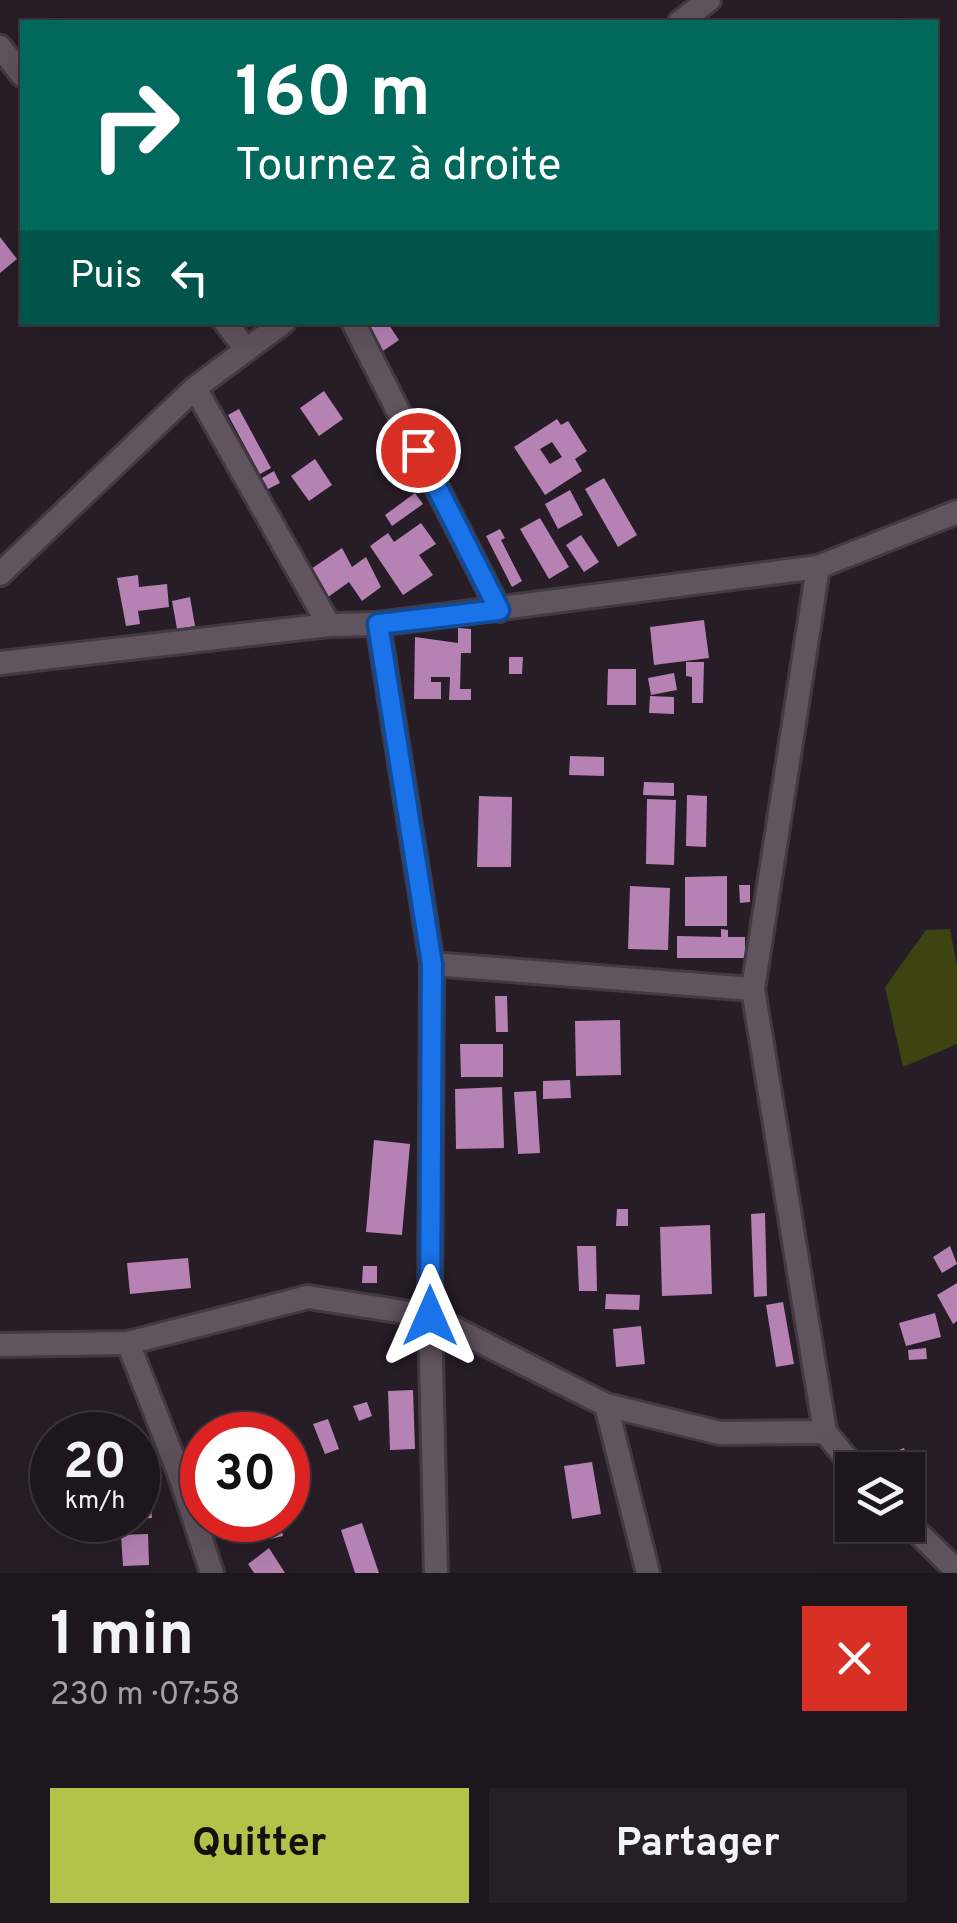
<!DOCTYPE html>
<html lang="fr">
<head>
<meta charset="utf-8">
<style>
	body { margin:0; font-family:Overpass,sans-serif; background:#251f26; color:#f1f3f6; height:100vh; display:flex; flex-direction:column; font-size:38px; white-space:nowrap }
	* { box-sizing:border-box; margin:0 }
	p { font-size:32px; color:#a09fa4 }
	.icon { flex:none; width:55px; height:55px; fill:none; stroke:currentColor; stroke-width:2; stroke-linecap:round; stroke-linejoin:round }
	.map { position:relative; height:1573px; overflow:hidden }
	.sheet { display:flex; flex-direction:column; background:#1d161d; flex:1 }
	.sheet>* { flex:none }
	.guide { position:absolute; left:20px; top:20px; width:918px; height:305px; border-radius:0px; box-shadow:0 10px 40px #0002,0 0 0 2px #3b353b; background:#00695c; color:#fff; overflow:hidden }
	.fabs { position:absolute; left:835px; top:1452px; display:grid; gap:20px }
	.fabs a { display:grid; place-items:center; width:90px; height:90px; border-radius:0px; background:#1d161d; box-shadow:0 10px 40px #0002,0 0 0 2px #3b353b; font-size:50px }
	.speed { position:absolute; left:30px; top:1412px; display:flex; gap:20px; font-size:50px; font-weight:700; text-align:center }
	.speed>* { display:grid; place-content:center; width:130px; height:130px; border-radius:50%; background:#1d161d; box-shadow:0 10px 40px #0002,0 0 0 2px #3b353b; line-height:1 }
	.speed small { font-size:25px; font-weight:400 }
	.speed .limit { border:15px solid #d22; background:#fff; color:#111 }
	.pin { position:absolute; display:grid; place-items:center; width:85px; height:85px; color:#fff; margin:-42px; border:5px solid #fff; border-radius:50%; box-shadow:0 2px 10px #0007 }
	.me { position:absolute; width:110px; margin:-55px; rotate:0deg; stroke-linejoin:round; filter:drop-shadow(0 0 8px #0008) }
	.turn { display:flex; align-items:center; gap:35px; height:210px; padding:0 50px; font-size:45px }
	.turn .icon { width:130px; height:130px; stroke-width:2.5 }
	.turn b { display:block; font-size:70px; line-height:85px }
	.then { display:flex; align-items:center; height:95px; padding:0 50px; background:#0003; gap:20px; font-size:38px }
	.round { display:grid; place-items:center; flex:none; width:105px; height:105px; border-radius:0px; background:#251f26 }
	.overview { display:flex; align-items:center; justify-content:space-between; height:170px; padding:0 50px }
	h1 { font-size:60px; font-weight:700; line-height:75px }
	.action { display:flex; gap:20px; margin-top:auto; padding:20px 50px }
	.action a { flex:1; height:115px; border-radius:0px; background:#b4c24a; color:#111; font-size:40px; font-weight:700; line-height:115px; text-align:center }
	.action a+a { background:#251f26; color:#f1f3f6 }
	.map>svg:first-child { display:block }
	.green { fill:#3d4311 }
	.building { fill:#b582b3; fill-rule:evenodd }
	.lines { fill:none; stroke-linecap:round; stroke-linejoin:round }
	.street-casing { stroke:#423941; stroke-width:28 }
	.street { stroke:#60545f; stroke-width:22 }
	.route-casing { stroke:#114b97; stroke-width:25 }
	.route { stroke:#1a73e8; stroke-width:18 }
</style>
</head>
<body>
<div class="map">
<svg width="957" height="1573" viewBox="0 0 957 1573">
	<rect width="100%" height="100%" fill="#271d27"/>
	<path class="green" d="M950,929l7,37v78l-54,23 -18,-80 41,-57z"/>
	<path class="building" d="M0,237l17,22 -17,14z
		M369,322h18l12,18 -16,11 -18,-26z
		M324,391l19,28 -24,17 -19,-28z
		M239,409l32,59 -11,6 -32,-59z
		M557,419l4,6 7,-4 19,30 -12,8 7,12 -37,24 -31,-48zM552,442l10,15 -12,7 -10,-15z
		M315,459l17,26 -23,16 -18,-25z
		M274,471l6,12 -12,6 -6,-11z
		M604,478l33,57 -19,12 -33,-58z
		M570,490l13,25 -25,14 -13,-25z
		M415,493l8,11 -31,22 -7,-11z
		M540,518l29,49 -20,12 -29,-50z
		M421,523l15,21 -17,11 14,20 -30,20 -33,-49 18,-13 6,9z
		M500,529l5,9 -4,2 21,41 -10,6 -26,-51z
		M581,535l18,27 -15,10 -18,-27z
		M342,548l10,19 14,-10 15,30 -19,14 -13,-19 -25,18 -19,-27z
		M138,575l1,12 28,-3 2,23 -31,4 2,13 -14,2 -9,-48z
		M190,597l5,29 -18,3 -5,-28z
		M704,620l5,38 -55,7 -4,-38z
		M458,628l13,1v24h-10l-1,36h11v11h-22l1,-23h-19v5h10v17h-27l1,-62 43,6z
		M509,657h14l-1,17h-13z
		M686,662h18l-1,41h-11v-26l-6,-1z
		M608,669h28v36h-29z
		M674,673l3,17 -26,5 -3,-17z
		M650,696l24,1v17l-25,-1z
		M570,756l34,1v19l-35,-1z
		M644,782l30,1v13l-31,-1z
		M687,795l20,1 -1,51 -20,-1z
		M479,796l33,1 -1,70h-34z
		M647,799l29,1 -2,65 -28,-1z
		M727,876v50h-42v-49z
		M739,885h11v17l-10,1z
		M630,886l40,2 -2,62 -40,-1z
		M721,929l7,1v7h17v21h-68v-22l44,1z
		M495,996h12l1,36h-12z
		M620,1020l1,55 -45,1 -1,-55z
		M460,1044h43v33h-42z
		M570,1080l1,18 -28,1v-18z
		M502,1087l2,61 -48,1 -1,-60z
		M536,1091l4,62 -22,1 -4,-62z
		M374,1140l36,4 -8,91 -36,-3z
		M617,1209h11v17h-12z
		M765,1213l2,83 -13,1 -3,-83z
		M710,1225l2,69 -50,2 -2,-69z
		M577,1246h19l1,45h-18z
		M950,1246l7,18 -15,9 -9,-16z
		M188,1258l3,30 -61,6 -3,-31z
		M363,1266h14v17h-15z
		M957,1283v38l-4,3 -16,-29z
		M606,1294l34,1 -1,15 -34,-1z
		M783,1302l11,62 -18,3 -10,-62z
		M935,1313l6,24 -35,9 -7,-23z
		M641,1326l4,38 -29,3 -3,-38z
		M926,1348l1,11 -18,1 -1,-10z
		M413,1390l2,59 -25,1 -2,-59z
		M367,1402l5,14 -13,5 -6,-15z
		M78,1418l28,1 -1,16h-28z
		M328,1419l11,30 -14,5 -12,-30z
		M904,1448l6,16 -17,6 -6,-15z
		M592,1462l9,52 -29,5 -8,-53z
		M150,1495l2,23 -14,1v-23z
		M280,1523l3,13 -13,3 -2,-14z
		M362,1523l17,50h-24l-14,-43z
		M148,1534l1,31 -26,1 -2,-31z
		M269,1548l16,25h-31l-6,-9z"/>
	<g class="lines">
		<g class="street-casing">
			<path id="street" d="M680,22l29,-22
				M0,47l22,28
				M225,322l20,26
				M353,322l146,288
				M195,388l134,237
				M818,567l-65,422 72,443 31,38
				M0,574l195,-186 89,-66
				M378,624l54,340 -2,352 6,257
				M0,663l329,-38 49,-1 440,-57 139,-55
				M432,964l321,25
				M128,1343l51,130 33,100
				M0,1345l128,-2 180,-46 122,19 176,89 114,28 105,-1
				M606,1405l42,168
				M908,1523l49,48"/>
		</g>
		<use href="#street" class="street"/>
	</g>
	<g class="lines">
		<g class="route-casing">
			<path id="route" d="M418,450l81,160 -121,14 54,340 -2,352"/>
		</g>
		<use href="#route" class="route"/>
	</g>
</svg>
<div class="fabs">
<a><svg class="icon" aria-label="layers" viewBox="0 0 24 24"><path d="M12 4l9 5-9 5-9-5zM3 14l9 5 9-5"/></svg></a>
</div>
<div class="speed"><div>20<small>km/h</small></div><div class="limit">30</div></div>
<div class="pin" style="left:418px;top:450px;background:#d93025"><svg class="icon" aria-label="arrive" viewBox="0 0 24 24"><path d="M6 21V4h12l-3 4 3 4H6"/></svg></div>
<svg class="me" style="left:430px;top:1316px" viewBox="-20 -20 40 40"><path d="M0-17L14 15 0 8-14 15z" fill="#1a73e8" stroke="#fff" stroke-width="4"/></svg>
<div class="guide">
<div class="turn"><svg class="icon" aria-label="right" viewBox="0 0 24 24"><path d="M7 20v-9h11M14 6l5 5-5 5"/></svg><div><b>160 m</b>Tournez à droite</div></div>
<div class="then">Puis<svg class="icon" aria-label="left" viewBox="0 0 24 24"><path d="M17 20v-9H6M10 6l-5 5 5 5"/></svg></div>
</div>
</div>
<section class="sheet">
<div class="overview"><div><h1>1 min</h1><p>230 m · 07:58</p></div><a class="round" style="background:#d93025;color:#fff"><svg class="icon" aria-label="close" viewBox="0 0 24 24"><path d="M6 6l12 12M18 6L6 18"/></svg></a></div>
<div class="action"><a>Quitter</a><a>Partager</a></div>
</section>
</body>
</html>
